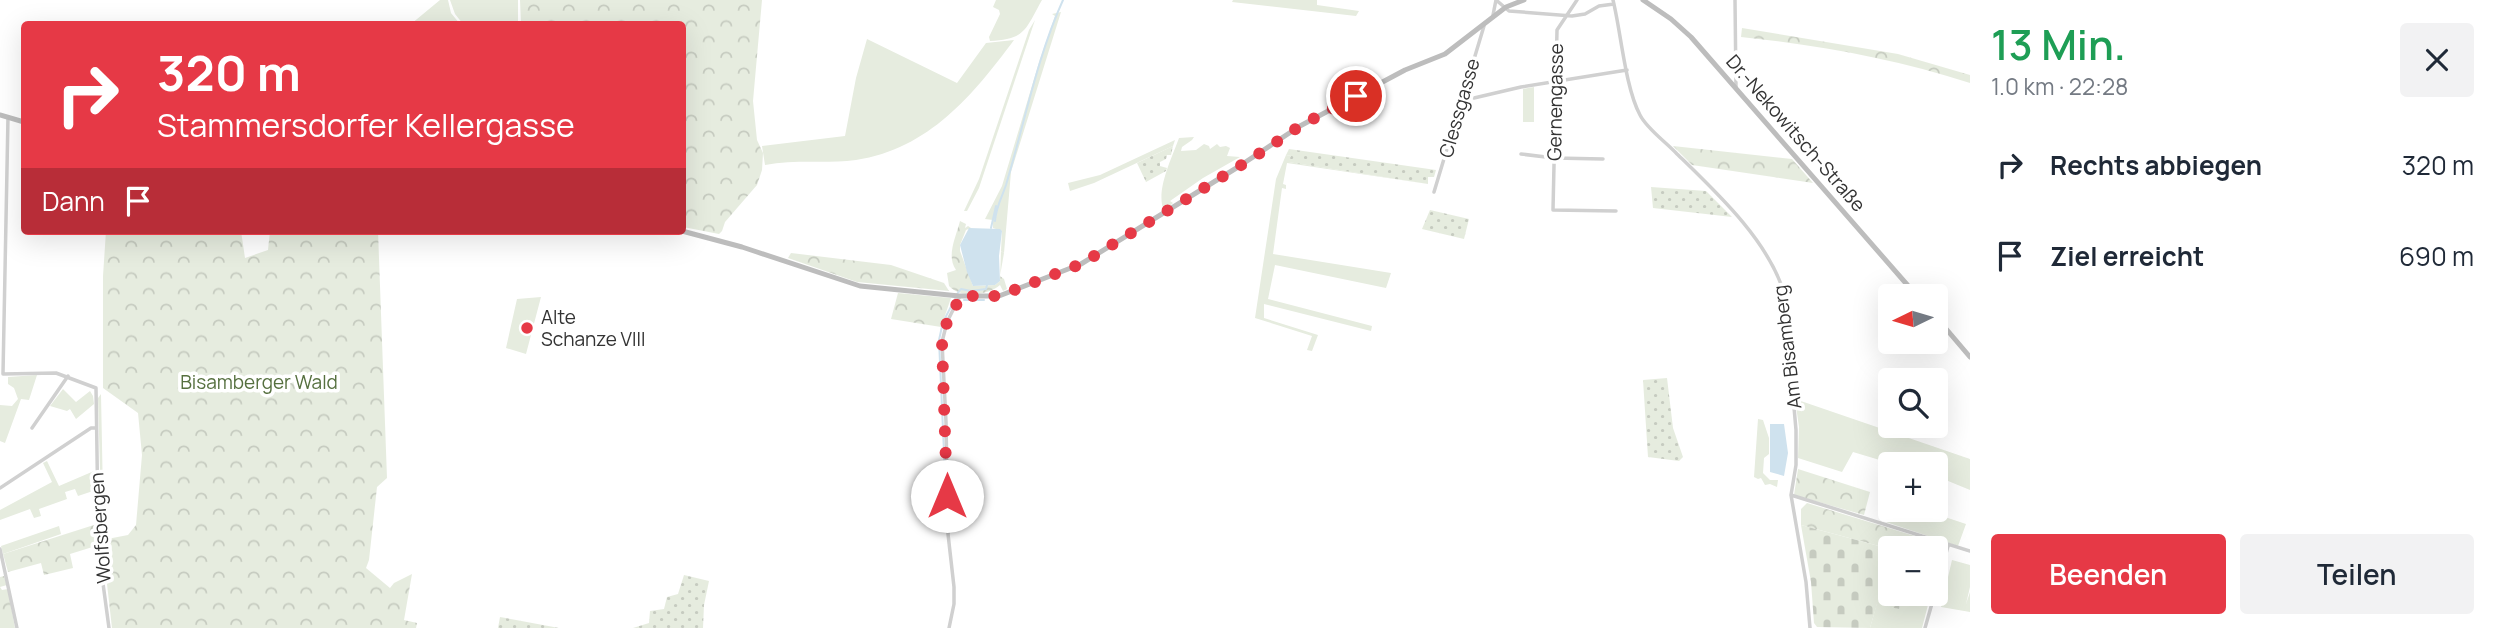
<!DOCTYPE html>
<html lang="de">
<head>
<meta charset="utf-8">
<style>
	body { margin:0; font-family:Manrope,sans-serif; background:#f2f2f3; color:#1f2937; height:100vh; display:flex; flex-direction:column; font-size:26px; white-space:nowrap }
	* { box-sizing:border-box; margin:0 }
	p { font-size:23px; color:#747a83 }
	.icon { flex:none; width:38px; height:38px; fill:none; stroke:currentColor; stroke-width:2; stroke-linecap:round; stroke-linejoin:round }
	.map { position:relative; flex:1; overflow:hidden }
	.panel { display:flex; flex-direction:column; background:#fff; width:525px }
	.panel>* { flex:none }
	.banner { position:absolute; left:21px; top:21px; width:665px; height:214px; border-radius:7px; box-shadow:0 7px 28px #0002; background:#e63946; color:#fff; overflow:hidden }
	.needle { width:46px; rotate:265deg }
	.fabs { position:absolute; left:1878px; top:284px; display:grid; gap:14px }
	.fabs a { display:grid; place-items:center; width:70px; height:70px; border-radius:7px; background:#fff; box-shadow:0 7px 28px #0002; font-size:35px }
	.pin { position:absolute; display:grid; place-items:center; width:60px; height:60px; color:#fff; margin:-30px; border:4px solid #fff; border-radius:50%; box-shadow:0 2px 7px #0007 }
	.me { position:absolute; width:77px; margin:-38px; rotate:0deg; stroke-linejoin:round; filter:drop-shadow(0 0 5px #0008) }
	.turn { display:flex; align-items:center; gap:24px; height:147px; padding:0 21px; font-size:32px }
	.turn .icon { width:91px; height:91px; stroke-width:2.5 }
	.turn b { display:block; font-size:49px; line-height:60px }
	.then { display:flex; align-items:center; height:66px; padding:0 21px; background:#0003; gap:14px; font-size:26px }
	.round { display:grid; place-items:center; flex:none; width:74px; height:74px; border-radius:7px; background:#f2f2f3 }
	.head { display:flex; align-items:center; justify-content:space-between; height:119px; padding:0 21px }
	h1 { font-size:42px; font-weight:600; line-height:52px; color:#1e9e55 }
	.action { display:flex; gap:14px; margin-top:auto; padding:14px 21px }
	.action a { flex:1; height:80px; border-radius:7px; background:#e63946; color:#fff; font-size:28px; font-weight:600; line-height:80px; text-align:center }
	.action a+a { background:#f2f2f3; color:#1f2937 }
	ul { padding:0; list-style:none }
	li { display:flex; align-items:center; gap:21px; height:91px; padding:0 21px }
	li div { flex:1 }
	li b { display:block; font-size:26px }
	li em { font-style:normal }
	main { display:flex; flex:1; min-height:0 }
	.map>svg:first-child { display:block }
	.grass { fill:#e6ecdf }
	.forest { fill:url(#forest-crowns) }
	.cemetery { fill:url(#cemetery-stones) }
	.park { fill:url(#park-dots) }
	.water { fill:#cfe2ee }
	.lines { fill:none; stroke-linecap:round; stroke-linejoin:round }
	.stream { stroke:#cfe2ee; stroke-width:2 }
	.street { stroke:#d0d0d0; stroke-width:3.5 }
	.secondary { stroke:#bdbdbd; stroke-width:5 }
	.route { stroke:#e63946; stroke-width:12; stroke-dasharray:0 21.6 }
	.poi-dot { fill:#e63946; stroke:#fff; stroke-width:2.5 }
	.labels { text-anchor:middle; dominant-baseline:central; stroke-width:7; stroke-linejoin:round; paint-order:stroke }
	.street-label { font-size:19px; fill:#333; stroke:#fff }
	.poi-label { font-size:19px; fill:#333; stroke:#fff; text-anchor:start }
	.park-label { font-size:19px; fill:#56703f; stroke:#fff }
</style>
</head>
<body>
<main>
<div class="map">
<svg width="1970" height="628" viewBox="0 0 1970 628">
	<defs>
		<pattern id="forest-crowns" width="20" height="18" patternUnits="userSpaceOnUse" patternTransform="scale(1.75)"><rect width="20" height="18" fill="#e6ecdf"/><path d="M2 6a3 3 0 1 1 6 0M12 15a3 3 0 1 1 6 0" fill="none" stroke="#c6cbc0"/></pattern>
		<pattern id="cemetery-stones" width="16" height="16" patternUnits="userSpaceOnUse" patternTransform="scale(1.75)"><rect width="16" height="16" fill="#e6ecdf"/><path d="M2 7V4a2 2 0 0 1 4 0v3zM10 15v-3a2 2 0 0 1 4 0v3z" fill="#c6cbc0"/></pattern>
		<pattern id="park-dots" width="8" height="8" patternUnits="userSpaceOnUse" patternTransform="scale(1.75)"><rect width="8" height="8" fill="#e6ecdf"/><path d="M2 2h.1M6 6h.1" fill="none" stroke="#c6cbc0" stroke-width="1.8" stroke-linecap="round"/></pattern>
	</defs>
	<rect width="100%" height="100%" fill="#fff"/>
	<path class="grass" d="M440,0h8l3,13 9,11h-49z
		M450,0h68v24h-55l-8,-10z
		M996,0h46c-17,30 -16,39 -52,41l-1,-4 11,-23 -1,-4 -6,-3z
		M1233,0h84v5l42,6 -3,5 -124,-14z
		M1061,12l-50,160 -7,81 -3,-2 1,-20 -9,-3v-8l-8,-1 17,-33 38,-127 15,-43 -3,-2z
		M1035,20l-56,168 -12,23h-3l15,-32 50,-149z
		M867,39l90,44 29,-40 28,-3c-41,55 -85,109 -158,120 -30,4 -61,-1 -91,5l-3,-19 83,-10 11,-58z
		M1534,87v35h-11v-33z
		M1194,137l-2,3 -10,7 -1,4 15,-1 8,-6 5,2 1,3 7,-5 3,3 6,-1 4,2 -3,8 13,1 -37,21 -33,23 3,2 -9,8c-9,-20 8,-53 15,-73z
		M1175,140l-2,6 -79,37 -24,8 -2,-8 32,-8z
		M1286,155l5,1 -2,6 139,22 -141,-21 -4,21 3,1v4l-4,-1 -9,66 118,19 -5,15 -111,-23 -7,34 104,27 -1,5 -107,-27v14l54,17 -6,16 -5,-1 5,-14 -57,-18 21,-139z
		M541,297l-15,57 -20,-6 11,-49z
		M37,375l-8,25 -8,-1 -16,44 -5,-2v-36l12,1 6,-7 -4,-11 -6,-4v-7z
		M63,389l13,13 14,-11 3,5 1,8 -18,15 -6,-10 -3,2 -17,-5z
		M101,394l2,102 5,42 -6,2 -4,-142z
		M1795,399l175,60v31l-34,-14v-12h-43l-40,-12 -11,20 -44,-14 1,-31z
		M1758,419l5,1 6,18v16l-5,4 -1,15 7,7h8l-1,7 -7,-3 -5,1 -4,-7 -3,1 -4,-2z
		M47,461l12,25 35,-15 2,19 -18,6 -3,-7 -10,3 2,7 -28,10 2,7 -7,2 -4,-9 -30,11v-10l52,-28 -9,-19z
		M1890,499v10h31l45,15 -8,22 -75,-25z
		M59,526l2,8 -58,20 -2,-8z
		M1952,560l18,5v22l-4,17 4,-12v20l-29,-5z
		M1904,593h27l-9,35h-52l7,-25 22,6z"/>
	<path class="forest" d="M520,0h242l-9,101 4,39 6,13 -1,17 -5,15 -32,37 -3,9 -3,3 -36,-7 -1,-203h-161z
		M1742,28l156,26 72,21v8c-75,-24 -151,-38 -229,-46z
		M1673,146l119,13 21,24 -121,-18z
		M960,221l6,3 -1,4 3,-2 3,2 -5,2 -6,15v6l13,35 22,-1 5,-4 1,-30 3,2 -4,23 4,3 3,10 -4,2 -3,-6c-11,10 -39,14 -51,1l-2,-13 9,-3c-10,-14 0,-33 4,-49z
		M106,231h135l4,27 23,-8 2,-19h108l9,247 -10,9 -8,73 -3,8 24,20 4,-5 18,-9 -8,46 13,3 -1,5h-304l-10,-88 26,-5 8,-10 6,-70 -4,-42 -35,-25v-112z
		M791,253l100,12 53,18 5,8 -92,-9 -69,-24z
		M898,293l53,5 -10,29 -50,-8z
		M1798,469l72,23 -6,23 -70,-20z
		M1807,503l134,41 -2,12 -3,-1v-7l-46,1 -89,-24v-16z
		M97,524l2,21 -29,9 3,14 -29,7 -3,-12 -33,9 -5,-18z
		M4,576l3,9 -7,2 2,3 6,-1 7,39h-15v-51z"/>
	<path class="cemetery" d="M1801,525l89,24v44h14l-5,16 -22,-5 -7,24 -53,-1 -3,-4 -3,-41z"/>
	<path class="park" d="M1173,146l-2,9h-4l-1,4 -6,3v4l7,2 -1,3 -20,11 -9,-19z
		M1289,149l147,21 -2,7h-6v7l-140,-22 3,-6 -5,-1z
		M1651,187l55,4 26,26 -79,-9z
		M1430,210l39,9 -5,20 -42,-10z
		M1667,378l6,50 10,29 -4,4 -31,-4 -5,-77z
		M684,575l25,6 -5,24 -1,23h-70l16,-5 1,-12 14,-2 3,-12 11,-3z
		M500,617l59,11h-61z"/>
	<path class="water" d="M969,228l31,1 2,2 -3,25 1,25 -5,4 -22,1 -6,-14 -7,-27z
		M1770,424h14l4,29 -4,23 -14,-4z"/>
	<g class="lines">
		<path class="stream" d="M995,221c1,-14 7,-24 11,-36 18,-60 31,-128 57,-185
			M991,228l5,-22
			M957,294l4,-5 10,2 15,-2 1,-4
			M964,300h20
			M945,475l-6,-135 4,-18 12,-23
			M946,502v29"/>
		<path class="street" d="M1577,0l-20,30 -4,180 63,1
			M1613,0c8,32 12,87 27,115 7,14 26,27 37,39 39,38 91,86 107,139l12,137v35l-5,30 15,87 4,46
			M1735,0l1,87
			M1493,15l3,-15 13,11 63,5 13,-2 14,-8 15,-2
			M1474,98l47,-11 106,-17
			M8,117l-5,257 53,-1 40,15 2,130 4,58 7,52
			M1521,154l33,4 49,1
			M1434,192l50,-166
			M32,428l36,-52
			M0,488l91,-60h4
			M1791,495l179,56
			M0,549l17,79
			M1936,591l12,-45
			M949,628l5,-24v-17l-6,-53 -2,-112 -4,-80 5,-20 13,-26
			M1925,628l10,-35"/>
		<path class="secondary" d="M1643,0l28,19 20,18 226,259
			M0,115l24,7
			M682,231l60,16 118,39 99,10h40l82,-32 157,-97 62,-41 105,-56 40,-16 61,-47 18,-7
			M1936,317l34,40"/>
	</g>
	<g class="lines">
		<path class="route" d="M947,496l-5,-154 5,-20 14,-26h38l82,-32 170,-105 49,-33 56,-30"/>
	</g>
	<circle class="poi-dot" cx="527" cy="328" r="7"/>
	<g class="labels">
		<g class="street-label">
			<text transform="translate(1555 102) rotate(-89)">Gernengasse</text>
			<text transform="translate(1459 108) rotate(-74)">Clessgasse</text>
			<text transform="translate(1796 133) rotate(49)">Dr.-Nekowitsch-Straße</text>
			<text transform="translate(1787 347) rotate(-97)">Am Bisamberg</text>
			<text transform="translate(100 528) rotate(-94)">Wolfsbergen</text>
		</g>
		<g class="poi-label">
			<text x="541" y="317">Alte<tspan x="541" dy="22">Schanze VIII</tspan></text>
		</g>
		<g class="park-label">
			<text x="259" y="382">Bisamberger Wald</text>
		</g>
	</g>
</svg>
<div class="fabs">
<a><svg class="needle" viewBox="-14 -14 28 28"><path d="M0-13l5 13h-10z" fill="#e53935"/><path d="M0 13l5-13h-10z" fill="#747a83"/></svg></a>
<a><svg class="icon" aria-label="search" viewBox="0 0 24 24"><circle cx="10" cy="10" r="6"/><path d="M15 15l6 6"/></svg></a>
<a>+</a>
<a>−</a>
</div>
<div class="pin" style="left:1356px;top:96px;background:#d93025"><svg class="icon" aria-label="arrive" viewBox="0 0 24 24"><path d="M6 21V4h12l-3 4 3 4H6"/></svg></div>
<svg class="me" style="left:947px;top:496px" viewBox="-20 -20 40 40"><circle r="19" fill="#fff"/><path d="M0-13L10 11 0 6-10 11z" fill="#e63946"/></svg>
<div class="banner">
<div class="turn"><svg class="icon" aria-label="right" viewBox="0 0 24 24"><path d="M7 20v-9h11M14 6l5 5-5 5"/></svg><div><b>320 m</b>Stammersdorfer Kellergasse</div></div>
<div class="then">Dann<svg class="icon" aria-label="arrive" viewBox="0 0 24 24"><path d="M6 21V4h12l-3 4 3 4H6"/></svg></div>
</div>
</div>
<section class="panel">
<div class="head"><div><h1>13 Min.</h1><p>1.0 km · 22:28</p></div><a class="round"><svg class="icon" aria-label="close" viewBox="0 0 24 24"><path d="M6 6l12 12M18 6L6 18"/></svg></a></div>
<ul>
<li><svg class="icon" aria-label="right" viewBox="0 0 24 24"><path d="M7 20v-9h11M14 6l5 5-5 5"/></svg><div><b>Rechts abbiegen</b></div><em>320 m</em></li>
<li><svg class="icon" aria-label="arrive" viewBox="0 0 24 24"><path d="M6 21V4h12l-3 4 3 4H6"/></svg><div><b>Ziel erreicht</b></div><em>690 m</em></li>
</ul>
<div class="action"><a>Beenden</a><a>Teilen</a></div>
</section>
</main>
</body>
</html>
